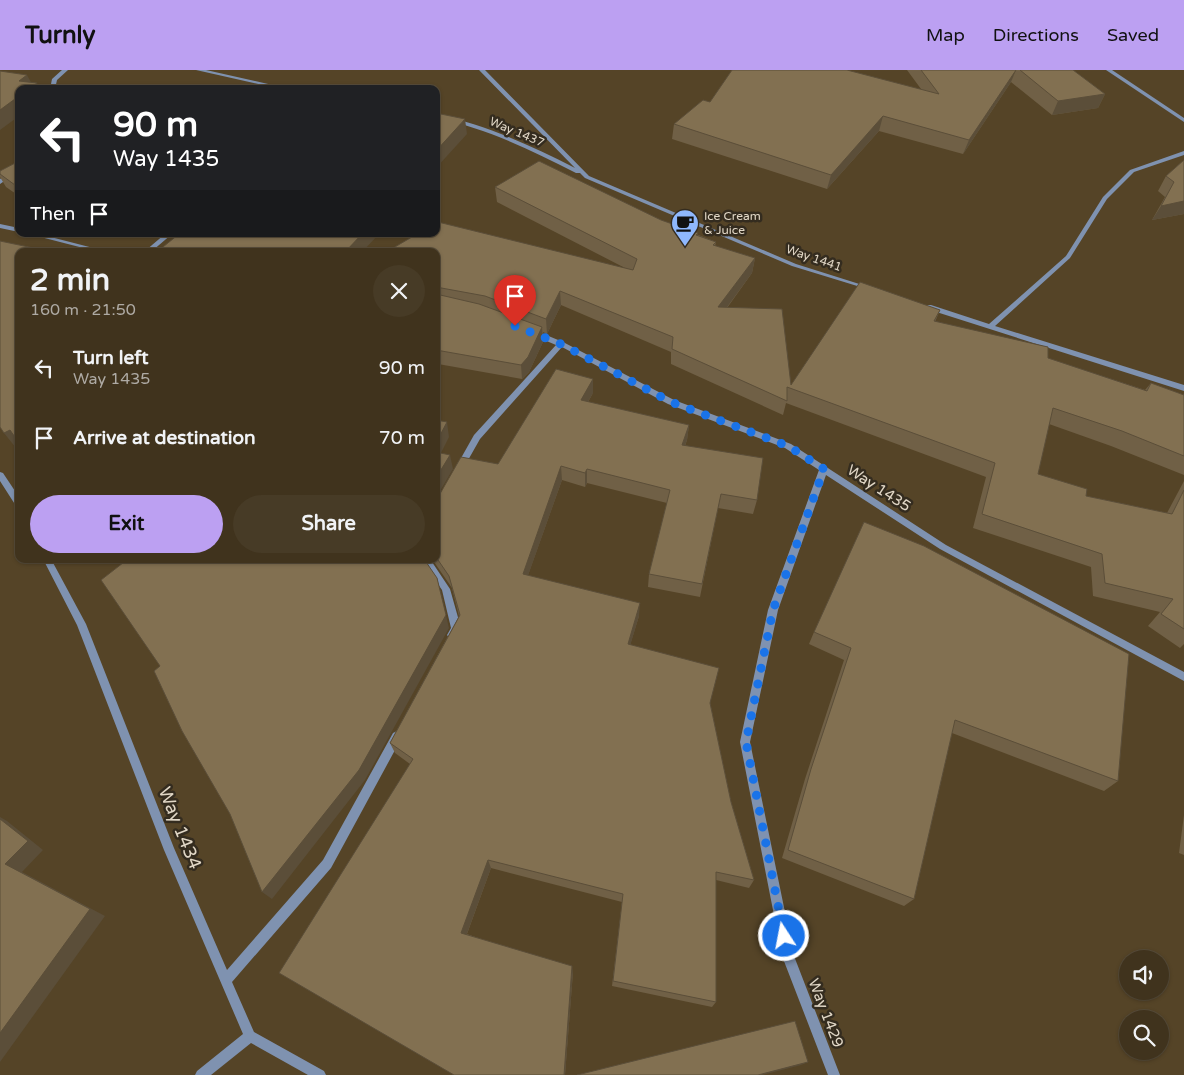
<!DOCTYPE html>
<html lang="en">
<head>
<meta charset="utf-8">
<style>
	body { margin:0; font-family:"Varela Round",sans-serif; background:#473b26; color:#f1f3f6; height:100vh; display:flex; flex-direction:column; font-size:19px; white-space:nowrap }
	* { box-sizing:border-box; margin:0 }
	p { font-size:16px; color:#aeaaa4 }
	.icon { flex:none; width:28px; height:28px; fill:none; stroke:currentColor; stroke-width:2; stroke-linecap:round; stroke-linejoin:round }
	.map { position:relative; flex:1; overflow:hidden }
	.details { position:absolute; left:15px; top:178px; width:425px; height:315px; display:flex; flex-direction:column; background:#40331d; border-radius:10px; box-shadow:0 1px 4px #0004,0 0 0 1px #594e3b }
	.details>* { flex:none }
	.banner { position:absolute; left:15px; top:15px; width:425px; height:152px; border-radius:10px; box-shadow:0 1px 4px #0004,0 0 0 1px #594e3b; background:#202124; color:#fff; overflow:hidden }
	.buttons { position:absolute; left:1119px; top:880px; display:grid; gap:10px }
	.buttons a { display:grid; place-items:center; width:50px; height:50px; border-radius:50%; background:#40331d; box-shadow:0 1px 4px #0004,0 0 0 1px #594e3b; font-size:25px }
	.pin { position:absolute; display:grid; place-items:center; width:42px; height:42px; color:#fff; margin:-51px -21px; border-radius:50% 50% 50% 0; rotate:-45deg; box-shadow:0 0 5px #0007 }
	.pin .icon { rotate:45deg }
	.me { position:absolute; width:55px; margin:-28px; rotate:349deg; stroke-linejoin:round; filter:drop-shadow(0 0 4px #0008) }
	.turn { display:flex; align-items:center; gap:18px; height:105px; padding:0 15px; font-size:22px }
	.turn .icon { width:65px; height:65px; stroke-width:2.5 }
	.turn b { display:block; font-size:35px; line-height:42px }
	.then { display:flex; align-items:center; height:48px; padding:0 15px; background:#0003; gap:10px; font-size:19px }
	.round { display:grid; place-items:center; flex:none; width:52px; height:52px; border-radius:26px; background:#473b26 }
	.summary { display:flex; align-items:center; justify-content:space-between; height:85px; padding:0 15px }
	h1 { font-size:30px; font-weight:800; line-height:38px }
	.button { display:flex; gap:10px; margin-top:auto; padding:10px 15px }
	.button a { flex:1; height:58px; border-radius:30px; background:#bca0f2; color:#111; font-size:20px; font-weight:800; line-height:58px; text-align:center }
	.button a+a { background:#473b26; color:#f1f3f6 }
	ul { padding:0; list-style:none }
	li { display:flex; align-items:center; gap:15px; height:70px; padding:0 15px }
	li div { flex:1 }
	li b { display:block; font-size:19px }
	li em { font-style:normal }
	header { display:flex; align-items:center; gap:30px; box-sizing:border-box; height:70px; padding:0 25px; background:#bca0f2; color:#111 }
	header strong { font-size:24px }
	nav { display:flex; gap:28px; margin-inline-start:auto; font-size:18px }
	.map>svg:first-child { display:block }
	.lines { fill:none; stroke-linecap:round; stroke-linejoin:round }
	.minor { fill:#7f92b0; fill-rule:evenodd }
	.wall { fill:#706046 }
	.shaded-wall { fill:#5b4e39 }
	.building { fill:#827051; stroke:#5b4e39 }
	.route { stroke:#1a73e8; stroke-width:9; stroke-dasharray:0 16.2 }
	.labels { text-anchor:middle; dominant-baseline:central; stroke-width:5; stroke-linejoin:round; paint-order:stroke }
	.far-street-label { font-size:12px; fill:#e1d7c6; stroke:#342c1f }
	.far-poi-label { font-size:12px; fill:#e1d7c6; stroke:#342c1f; text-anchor:start }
	.street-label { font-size:15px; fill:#e1d7c6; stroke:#342c1f }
	.near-street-label { font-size:18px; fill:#e1d7c6; stroke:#342c1f }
</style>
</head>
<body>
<header>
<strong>Turnly</strong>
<nav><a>Map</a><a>Directions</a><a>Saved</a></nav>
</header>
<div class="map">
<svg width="1184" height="1005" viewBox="0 0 1184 1005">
	<rect width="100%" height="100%" fill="#554427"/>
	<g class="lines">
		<path class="minor" d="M62,0h6l-11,10 -2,9h-5l2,-10z
			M196,0h10l84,19h-10z
			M479,0h6l104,106 207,88 76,24 -3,2 -2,-1 -75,-23 -207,-88 -5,-5h-4c-45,-23 -90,-45 -140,-55v-4c50,11 94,31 139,54z
			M1106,0h6l72,48v4z
			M1184,81v4l-50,17 -27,27 -37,59 -75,68 189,59v6l-257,-82 -1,-2 1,-2h4l58,19 77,-68 37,-59 27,-27z
			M19,96v5l-19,13v-5z
			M0,154l19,4v4l-19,-4z
			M29,164h10l66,17h-10z
			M165,164h7l-20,17h-7z
			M530,260h4l29,12 111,58 117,44 155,101 238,127v9l-244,-132 -114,-74 -48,135 -28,132 44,214 46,119h-12l-46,-119 -42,-214 28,-132 51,-140 -34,-22 -117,-44 -106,-57 -82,92 -17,30h-6l-1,-2 18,-32 82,-90 -26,-11z
			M0,402l3,1 16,24v10l-3,-1 -16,-25z
			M43,489h8l35,65 88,224 53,122 96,-110 70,-127 4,-2 4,2 1,3 -1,3 -70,129 -99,114 22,50 70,39 2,4h-18l-57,-32 -40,32h-16l2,-4 46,-37 -79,-184 -87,-225z
			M421,489h9l20,30 11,39 -6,10 -3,1 -3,-1 -2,-3 4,-7 -9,-38z"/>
	</g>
	<path class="wall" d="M907,0h166l32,24 -7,14 -46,7 -41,-33 -48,72 -84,-23 -52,58 -155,-50 2,-15 36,-22 211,-13z
		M1184,90v54l-32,6 13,-23 -7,-6 8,-15z
		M19,91v35l-13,-9 -6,-10v-6z
		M495,117l166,33 55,22 -1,4 40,12 -3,15 -25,35 64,77 149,-75 -5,12 210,68 6,-7 33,12v80l-73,-29 -62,-22 -11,50 48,22 81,17 17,-32v163l-4,4 -32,-22 12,-14 -67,-16 -2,-29 -118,-39 13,-51 -200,-74 -3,12 -112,-51v-12l-110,-47 -14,29 -4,-2v10l-14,30 -7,7 -84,-15 -2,4v-117l189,17 -128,-66z
		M593,323l-5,9 101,23 -2,15 -2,6 72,54 -4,14 -35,-6 -18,89 -52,-10 1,-13 18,-71 -80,-20 -2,4 -23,-7 -34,95 111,41 -9,29 80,58 21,99 23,78 -5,8 -33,-8v122l-4,5 -100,-21 10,-84 -131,-34 -24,66 106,38 -8,103h-111l-44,-311 -15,-11 -5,-10 69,-127 -7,-28 -20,-29h4v-59l62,-36z
		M924,476l194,235 -14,10 -152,-58 -38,166 -10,7 -122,-48 23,-79 39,-119 -35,-16 5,-12z
		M1184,745v40l-5,-2z"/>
	<path class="shaded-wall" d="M1016,0l-5,12 -48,72 6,-14z
		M27,5l6,11 4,-3 3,6h-17l-4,-8z
		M1105,24l-7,14 -46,7 6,-14z
		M19,26v20l-19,14v-20z
		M883,46l-4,15 -52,58 4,-14z
		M465,49l2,15 -31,34v-17z
		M1184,131v13l-32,6 9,-14z
		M362,164h17l-16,17h-17z
		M755,188l-3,15 -36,49 2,-15z
		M560,221l1,14 -14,29 -1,-15z
		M542,257l1,15 -14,30 -7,7 -1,-14z
		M436,287l2,7 -2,4z
		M593,309v14l-12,21v-14z
		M447,352l2,15 -13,26v-20z
		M689,355l-2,15 -7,19 2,-14z
		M10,360l9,10v6l-3,2 -12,-15z
		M450,385l3,14 -17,29v-20z
		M561,396l1,14 -38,107 -1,-13z
		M587,399v14l-2,4v-14z
		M437,508l12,50 -84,152 -93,119 -10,-7z
		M640,533l-1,13 -12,40 1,-12z
		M0,747l7,4 36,29 -21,22 83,44 -105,146z
		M488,790l3,8 -26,71 -4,-6z
		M572,896l1,6 -8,103h-1z
		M808,992l-7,3 -39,10h-4z"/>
	<path class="building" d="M732,0h115l92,24 -18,-24h95l-47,70 -86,-24 -52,59 -157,-51 29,-24 7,2z
		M1020,0h53l32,24 -47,7z
		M0,1l27,4 -8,6 18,2 -8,6h-10v7l-19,14z
		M436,43l29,6 -29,32z
		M1184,90v41l-23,5 13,-24 -8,-6z
		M19,91v27l-19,-14v-3z
		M539,91l122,59 37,13 -2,2 20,7 -3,3 42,13 -37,49 64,2 9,76 69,-103 80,28 -6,11 114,26v11l99,33 4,-8 33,12v61l-62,-25 -69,-23 -15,66 49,15 -1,7 86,18 12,-24v139l-23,-15 12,-15 -68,-16 -3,-29 -120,-40 13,-51 -208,-76v14l-115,-52 1,-12 -113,-46 -14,28 -61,-23 -49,-9v-36h-48l29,-17h19v-12h2l195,48 4,-11 -142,-72z
		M179,164h183l-16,17h-188z
		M0,171l48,10h-29v192l-9,-13 -6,3 -4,-6z
		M436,224l43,10 63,23 -14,30 -7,8 -85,-15z
		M556,299l37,10 -12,21 108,25 -7,20 81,13 -6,42 -36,-6 -19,90 -53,-10 21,-84 -83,-21 -2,4 -24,-7 -38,108 117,29 -12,41 91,24 -9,35 21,99 23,78 -38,-8v130l-103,-21 10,-87 -135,-34 -27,73 111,33 -8,109h-110l-175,-102 134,-214 -23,-16 70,-128 -11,-39 -13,-19v-57l1,-1 24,-42 37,7z
		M436,350l11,2 -11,21z
		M436,382l14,3 -14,23z
		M864,452l60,24 205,108 -11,127 -163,-61 -41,179 -126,-49 23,-81 40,-121 -37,-16z
		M128,489h296l13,19 9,37 -87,155 -97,122 -32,-78 -48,-83 -28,-60 6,-5 -59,-86z
		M0,749l28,22 -23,23 85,45 -90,124z
		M795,951l13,41 -50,13h-181z"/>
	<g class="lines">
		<path class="route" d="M515,256l46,18 110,58 117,44 36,23 -51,141 -27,132 38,194"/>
	</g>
	<defs>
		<g id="cafe-pin" transform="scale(1.4375)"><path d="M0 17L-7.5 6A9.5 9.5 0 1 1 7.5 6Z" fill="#8fb8fd" stroke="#342c1f"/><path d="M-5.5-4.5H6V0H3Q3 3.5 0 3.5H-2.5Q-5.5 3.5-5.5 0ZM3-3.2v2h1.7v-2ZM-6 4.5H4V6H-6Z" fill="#111"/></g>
	</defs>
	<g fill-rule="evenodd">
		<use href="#cafe-pin" x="685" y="153"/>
	</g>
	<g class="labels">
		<g class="far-street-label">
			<text transform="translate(517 62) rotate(23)">Way 1437</text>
			<text transform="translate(814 188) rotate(19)">Way 1441</text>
		</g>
		<g class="far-poi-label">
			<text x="704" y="146">Ice Cream<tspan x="704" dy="14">&amp; Juice</tspan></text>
		</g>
		<g class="street-label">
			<text transform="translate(879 418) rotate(33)">Way 1435</text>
			<text transform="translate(826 943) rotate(69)">Way 1429</text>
		</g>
		<g class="near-street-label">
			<text transform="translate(180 758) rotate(68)">Way 1434</text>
		</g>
	</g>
</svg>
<div class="buttons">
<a><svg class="icon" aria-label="sound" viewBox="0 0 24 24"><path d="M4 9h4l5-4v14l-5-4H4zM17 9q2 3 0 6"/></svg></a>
<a><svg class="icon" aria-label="search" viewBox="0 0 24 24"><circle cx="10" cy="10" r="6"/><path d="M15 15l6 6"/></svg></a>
</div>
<div class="pin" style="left:515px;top:256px;background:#d93025"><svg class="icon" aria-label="arrive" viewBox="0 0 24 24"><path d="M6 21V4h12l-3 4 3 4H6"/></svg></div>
<svg class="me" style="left:784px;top:866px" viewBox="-20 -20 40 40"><circle r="17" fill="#1a73e8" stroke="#fff" stroke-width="3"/><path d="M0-11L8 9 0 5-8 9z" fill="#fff"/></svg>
<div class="banner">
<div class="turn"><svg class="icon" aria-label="left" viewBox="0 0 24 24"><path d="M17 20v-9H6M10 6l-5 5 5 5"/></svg><div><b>90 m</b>Way 1435</div></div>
<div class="then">Then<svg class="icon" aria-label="arrive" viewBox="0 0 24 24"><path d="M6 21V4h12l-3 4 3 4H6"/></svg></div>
</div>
<section class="details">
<div class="summary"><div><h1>2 min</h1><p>160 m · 21:50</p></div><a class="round"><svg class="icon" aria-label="close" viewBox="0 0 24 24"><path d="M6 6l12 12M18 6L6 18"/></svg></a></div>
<ul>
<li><svg class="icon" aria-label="left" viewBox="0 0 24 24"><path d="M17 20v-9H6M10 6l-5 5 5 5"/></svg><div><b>Turn left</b><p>Way 1435</p></div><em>90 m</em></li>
<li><svg class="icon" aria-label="arrive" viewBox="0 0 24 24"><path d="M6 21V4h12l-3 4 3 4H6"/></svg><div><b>Arrive at destination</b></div><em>70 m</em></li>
</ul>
<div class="button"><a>Exit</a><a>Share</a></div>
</section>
</div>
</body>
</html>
